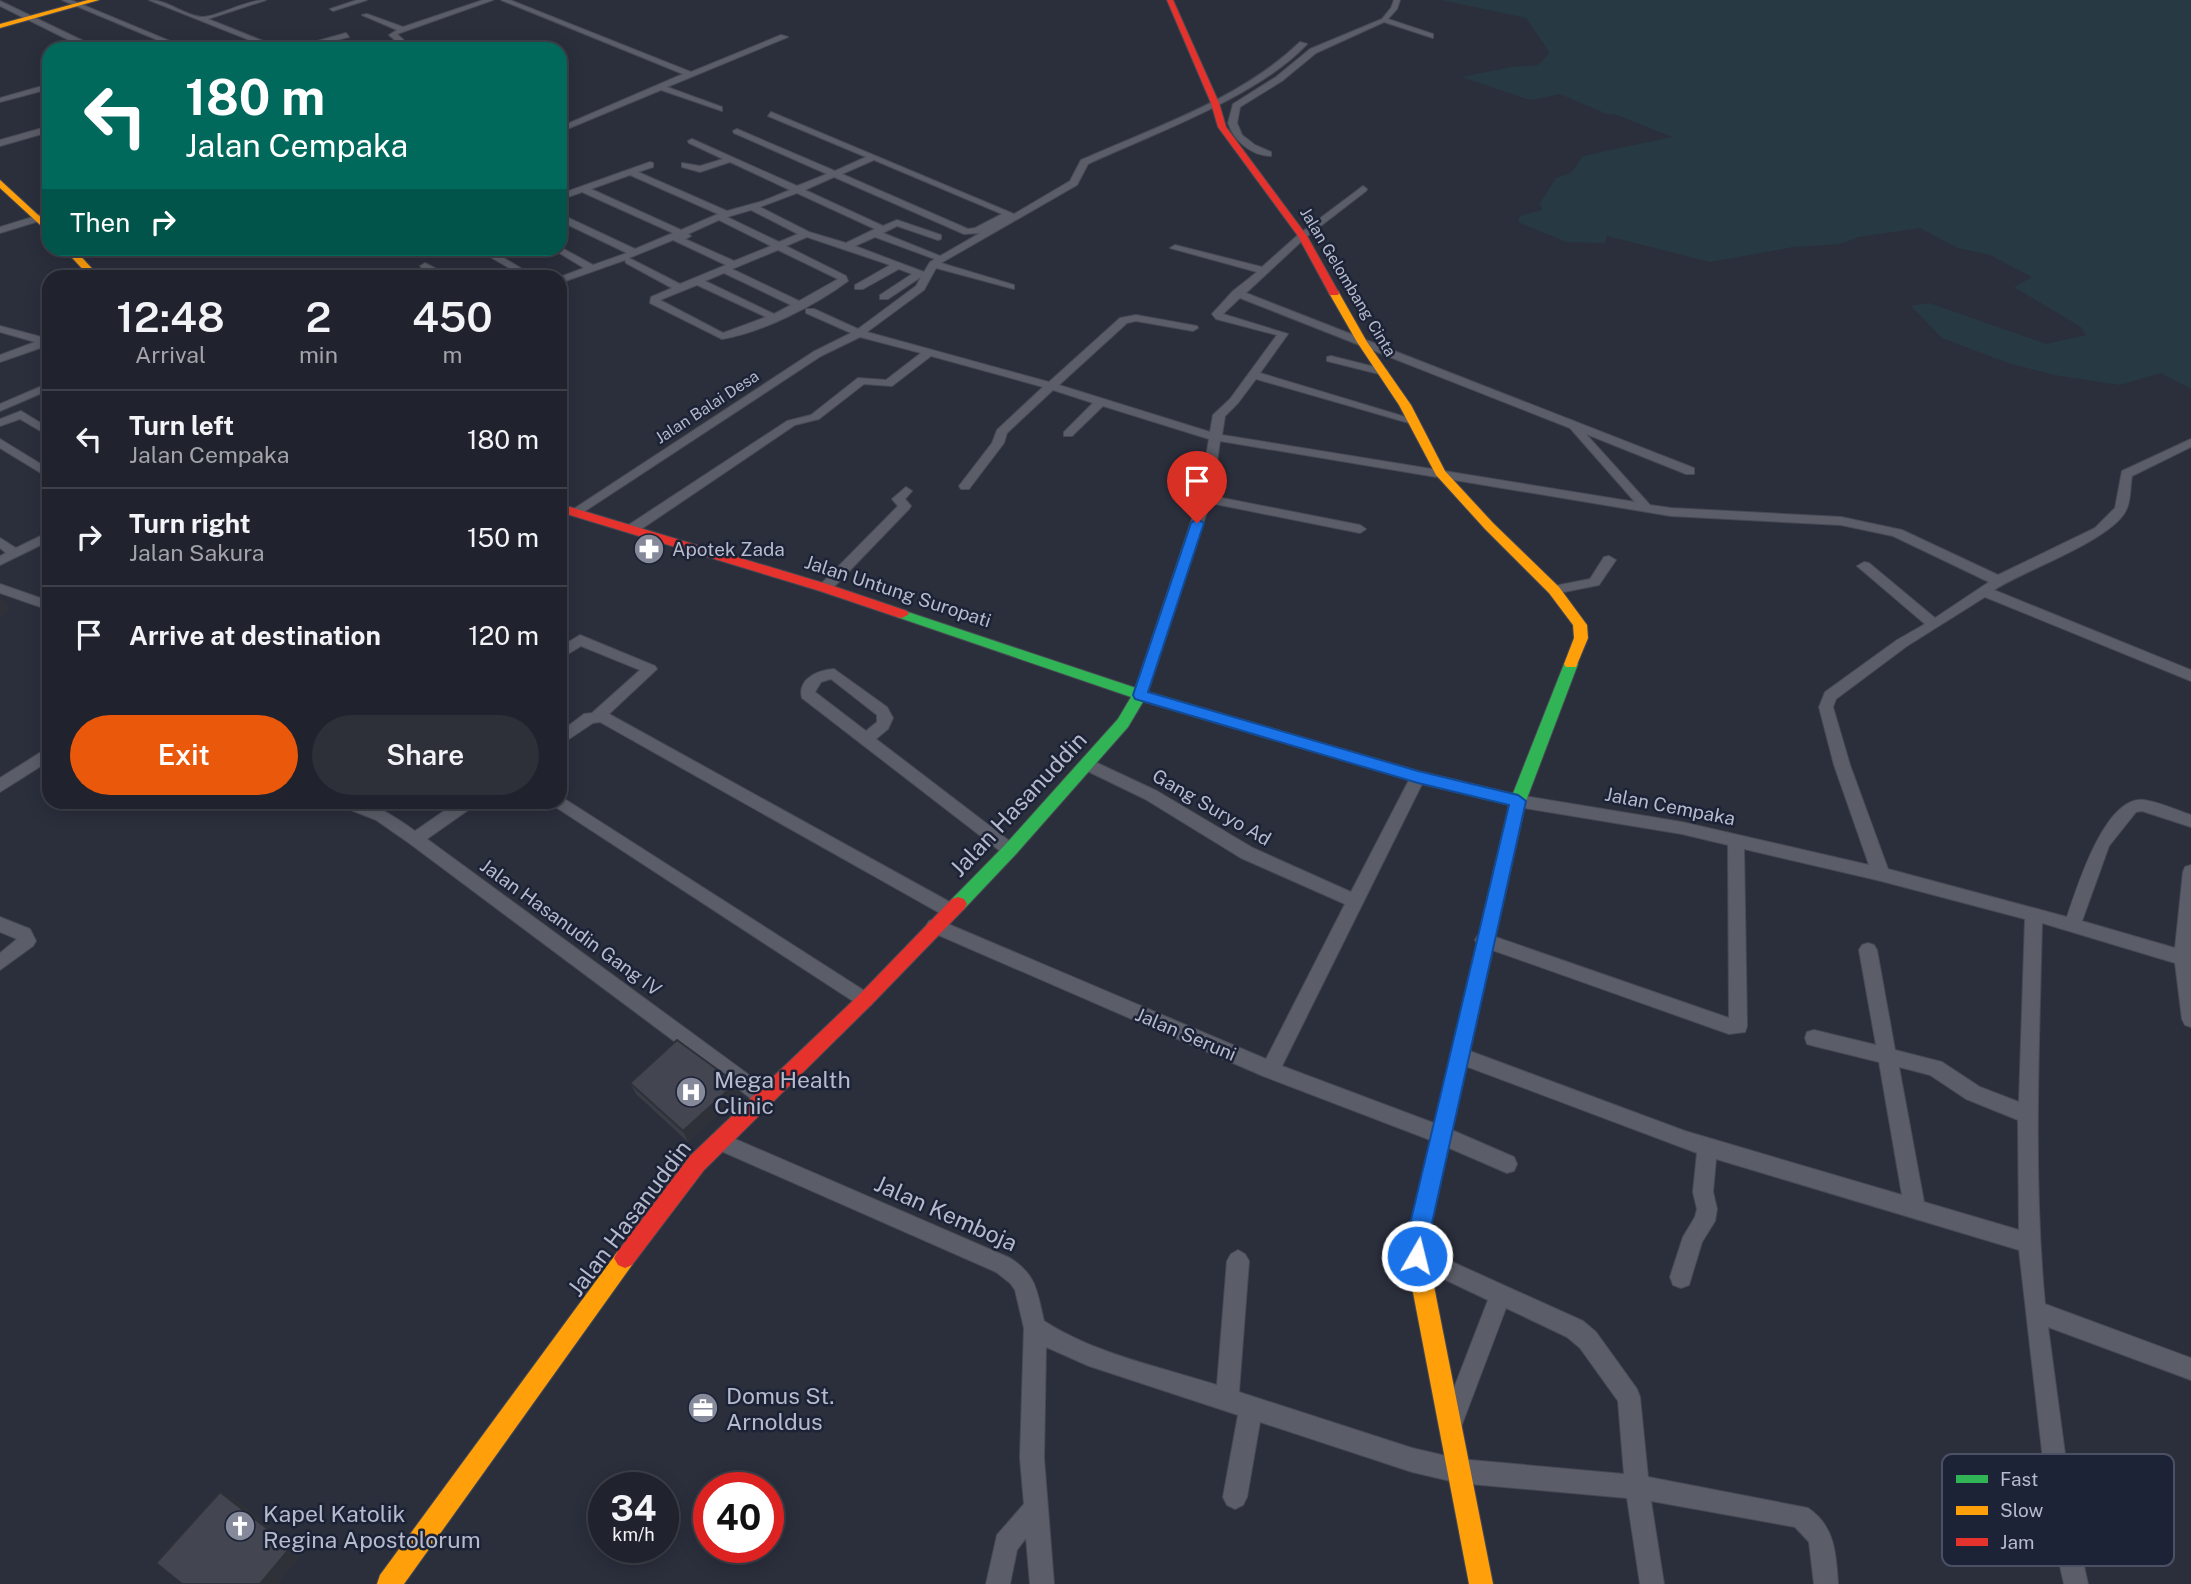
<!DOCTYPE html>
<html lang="en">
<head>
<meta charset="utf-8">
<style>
	body { margin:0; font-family:"Public Sans",sans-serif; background:#2d2f39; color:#f1f3f6; height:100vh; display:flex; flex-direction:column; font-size:26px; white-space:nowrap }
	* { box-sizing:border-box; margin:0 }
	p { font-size:23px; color:#a2a4aa }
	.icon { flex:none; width:38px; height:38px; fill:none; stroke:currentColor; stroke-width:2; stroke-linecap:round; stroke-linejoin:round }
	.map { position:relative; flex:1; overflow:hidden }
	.drawer { position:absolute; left:42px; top:270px; width:525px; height:539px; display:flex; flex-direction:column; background:#20232d; border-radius:21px; box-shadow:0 4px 18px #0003,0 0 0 2px #3d4049 }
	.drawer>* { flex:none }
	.hud { position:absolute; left:42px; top:42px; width:525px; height:214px; border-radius:21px; box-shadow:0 4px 18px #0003,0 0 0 2px #3d4049; background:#00695c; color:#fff; overflow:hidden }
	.speed { position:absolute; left:588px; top:1472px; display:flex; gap:14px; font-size:35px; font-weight:700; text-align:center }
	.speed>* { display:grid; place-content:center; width:91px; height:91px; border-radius:50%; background:#20232d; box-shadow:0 4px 18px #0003,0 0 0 2px #3d4049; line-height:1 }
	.speed small { font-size:18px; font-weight:400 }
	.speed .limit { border:10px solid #d22; background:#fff; color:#111 }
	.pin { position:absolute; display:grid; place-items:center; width:60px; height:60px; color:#fff; margin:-72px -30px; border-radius:50% 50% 50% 0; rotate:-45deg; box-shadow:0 0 7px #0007 }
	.pin .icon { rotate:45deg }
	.me { position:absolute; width:77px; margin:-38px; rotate:8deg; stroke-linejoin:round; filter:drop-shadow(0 0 5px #0008) }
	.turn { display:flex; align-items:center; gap:24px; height:147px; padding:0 28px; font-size:32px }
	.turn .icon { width:91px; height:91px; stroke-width:2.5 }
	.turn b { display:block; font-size:49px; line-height:60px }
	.then { display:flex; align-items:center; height:66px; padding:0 28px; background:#0003; gap:14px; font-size:26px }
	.eta { display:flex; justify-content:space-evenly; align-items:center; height:119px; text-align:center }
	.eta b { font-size:42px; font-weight:600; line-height:49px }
	.cta { display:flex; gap:14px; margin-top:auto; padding:14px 28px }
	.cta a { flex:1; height:80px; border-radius:42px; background:#ea580c; color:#fff; font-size:28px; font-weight:600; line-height:80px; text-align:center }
	.cta a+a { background:#2d2f39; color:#f1f3f6 }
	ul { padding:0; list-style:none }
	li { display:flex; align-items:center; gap:21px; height:98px; padding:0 28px; border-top:2px solid #3d4049 }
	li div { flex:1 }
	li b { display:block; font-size:26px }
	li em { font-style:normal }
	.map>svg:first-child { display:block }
	.green { fill:#273943 }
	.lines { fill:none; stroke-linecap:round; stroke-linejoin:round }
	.street-casing { stroke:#474a54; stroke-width:2 }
	.fast-casing { stroke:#474a54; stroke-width:2 }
	.slow-casing { stroke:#474a54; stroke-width:2 }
	.jam-casing { stroke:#474a54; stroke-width:2 }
	.street { fill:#5b5e69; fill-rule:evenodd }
	.fast { fill:#30b455; fill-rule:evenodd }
	.slow { fill:#ff9f0a; fill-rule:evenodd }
	.jam { fill:#e5322d; fill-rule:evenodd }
	.wall { fill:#3a3c46 }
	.shaded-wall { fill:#2f3139 }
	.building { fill:#434651; stroke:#2f3139; stroke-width:2 }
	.route { fill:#1a73e8; stroke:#114b97; stroke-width:2 }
	.labels { text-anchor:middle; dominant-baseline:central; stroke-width:5; stroke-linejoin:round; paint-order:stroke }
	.far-street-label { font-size:16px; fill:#b5bacc; stroke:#1d2337 }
	.poi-label { font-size:19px; fill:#b5bacc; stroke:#1d2337; text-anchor:start }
	.street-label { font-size:19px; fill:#b5bacc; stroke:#1d2337 }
	.near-street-label { font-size:23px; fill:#b5bacc; stroke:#1d2337 }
	.near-poi-label { font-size:23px; fill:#b5bacc; stroke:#1d2337; text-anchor:start }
	.key { fill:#1d2337; stroke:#4b5064; stroke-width:2 }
	.key-label { font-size:19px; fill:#b5bacc }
</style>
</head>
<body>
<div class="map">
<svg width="2191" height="1584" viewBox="0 0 2191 1584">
	<rect width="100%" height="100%" fill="#2b2f3c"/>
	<path class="green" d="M1442,0h749v389l-30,-16 -41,12 -66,-10 -46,-12 -66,-25 -31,-32 18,-3 117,41 40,-9 -5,-8 -67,-40 18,-10 -42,-22 -32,-7 -38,-20 -61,9 -19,7 -46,3 -84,15 -103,-26 -2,7 -38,-1 -49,-20 2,-6 22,-6 -2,-7 16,-25 15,-5 12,-17 89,-19 -57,-23h-8l-47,-20 -30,6 -68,-23 49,-10 27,-2 12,-12 -24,-35z"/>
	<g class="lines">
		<g class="street-casing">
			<path id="street" d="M62,0h9l118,49h-10z
				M149,0c19,0 36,16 53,17 16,0 43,-17 64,-17l-58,19 75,30h-11z
				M357,0h10l-34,11 -3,-2z
				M483,0h10l-96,34 11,10 -8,5h-10l9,-5 -10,-9 8,-5 -35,-15 5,-1 36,13z
				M501,0h9l181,72 90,-37 7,2 -121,50 55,20v4l-61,-21 -101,42v-5l123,-53z
				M1394,0h6l-3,9 -9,10 45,15v4l-49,-16 -68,31 -34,28 -42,26 -3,16 5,12 13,10 16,7v4c-19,0 -37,-15 -43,-33l5,-19 43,-27 34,-28 72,-30 9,-11z
				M0,1l96,46 1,2h-10l-87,-43z
				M346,33l3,4 -48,12h-12z
				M1300,42l7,2c-48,52 -154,90 -219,120l-11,21 -136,78 73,22v4l-78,-21 -12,22 -57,42 182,50 71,-64 16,-3 61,11 1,2 -5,3 -57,-10 -9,2 -68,62 151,47 3,-17 17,-16 47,-64 -61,-16 -4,-5 21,-23 24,-19 -87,-24 5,-3 87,22 37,-33 64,-48 4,3 -1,2 -61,47 -59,55 448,175v6h-8l-100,-40 64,71 21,3 170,9 61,13 96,45 97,-47 20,-20 7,-37 69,-32v8l-59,29c-2,10 -1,23 -5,32 -11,31 -103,62 -133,82l197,80v11l-206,-84 -78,49 -71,53 -3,8 17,58 38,104 179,48c10,-29 38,-122 77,-117 15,2 32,10 47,15v12l-49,-16 -6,1 -27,34 -27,75 93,27 8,-76 2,-5 6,-2v162l-6,-2 -3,-6 -7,-56 -133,-40c-3,127 -9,254 3,381l146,54v22l-143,-53 26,194 14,63h-24l-14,-63 -31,-271 -303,-91 -3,33 4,17 -2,12 -13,21 -13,43 -8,3 -8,-3 -3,-8 13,-40 12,-20 2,-8 -4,-17 4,-39 -245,-92 -2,-6 2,-6 7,-2 226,84 217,64 -23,-133 -65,-16 -7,-2 -2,-6 2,-6 7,-2 62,15 -17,-95 3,-5 6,-2 6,2 3,5 18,100 47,12 38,25 39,15 6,-183 -144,-38 -137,-32 3,177 -2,6 -16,2 -251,-89 -3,-5 3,-5 6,-2 245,85 -1,-173 -46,-11 -164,-27 -96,-23 -140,282 165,62 67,29 3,7 -3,7 -7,2 -74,-32 -170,-65 -334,-145 -3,-5 3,-5 6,-2 6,2 325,138 79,-155 -104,-46 -96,-59 -64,-31 -3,-4 8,-6 5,2 66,31 96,57 98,44 58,-112 -274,-81 -2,-4 66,-197 10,-59 -106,-33 -31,30h-8v-4l29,-29 -40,-13 -46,43 -3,10 -35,46h-8l-2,-3 33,-43 5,-13 46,-43 -112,-31 -39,30 -28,-2 -45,35 -24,6 -158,107h-10v-6l160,-105 24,-6 47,-37 28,2 35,-27 -61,-16 -39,19 -242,159h-8l-2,-3 244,-160 38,-19 -45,-20v-4h8l44,20 58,-43 5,-9 -33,22h-8v-4l32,-21 -13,-5 -36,20h-8v-4l35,-20 -83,-28 -21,9 60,30 2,5c-32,24 -87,52 -126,58l-72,-36 1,-6 21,-9 -46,-25 -1,-3 -65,23v-6l24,-9 -33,-20 9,-1 33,18 34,-12 -67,-32v-7l75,35 38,-16 -91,-41 -22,8v-6l90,-32 3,1v4l-15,5 89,39 36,-10 27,-11 -60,-28 -30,10 -18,-5v-4l18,3 23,-7 -34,-16 -1,-2 4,-2 105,47 30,-12 -93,-41 -1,-2 4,-2 98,42 31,-14 -98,-41 3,-4 243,102 56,-33 11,-21c74,-33 160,-61 219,-118zM874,160l128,54 -27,14 -7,1 -126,-55zM630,175l88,39 -37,16 -90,-41zM834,177l130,57 16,-1 -40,23 -57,-23 14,-7 41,14 3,-1v-4l-44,-15 -14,6 -78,-36zM797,193l78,36 -29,14 -37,-11 -49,-25zM751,210l47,24 -19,8 -52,-25zM719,220l52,26 -37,15 -49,-22 6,-3 -3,-2zM875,237l57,21 3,1 -5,3 -6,10 -69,-26zM673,240l53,25 -46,19 -51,-26zM778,250l60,29 -39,22 -67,-32zM724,273l67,32 -17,9 -69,-33zM697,285l69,32 -43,16 -63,-33zM1240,298l330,130 65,74 -413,-67 3,-19 13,-13 18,-24 153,44 10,-2 -159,-48 28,-39 -65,-20zM1220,441l451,75 170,9 52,11 96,46 -54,36 -66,-55 -5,-1 -7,4 68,58 -28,16 -72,52 -6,15 15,58 35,100 -187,-43 -164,-27 -100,-24 -270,-79 62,-189 150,30 6,-4 -6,-4 -148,-29zM1899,1067l31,8 36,24 52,21 1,110 -95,-28z
				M46,85h3v4l-49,13v-4z
				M46,127h3v5l-49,14v-6z
				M49,212v6l-49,15v-6z
				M224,248h12l-10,6 -5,-3z
				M475,248h12l47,28h-11z
				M425,263l21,11 2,2h-11l-15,-8 -2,-2z
				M0,326l49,13v6l-49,17v-7l35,-13 -35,-10z
				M1331,356l56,14 1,2 -5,3 -56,-14v-4z
				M49,383v7l-49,21v-7z
				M21,411l28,17v8l-29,-17 -20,7v-7z
				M0,439l49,30v9l-49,-30z
				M906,487l6,4 -7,8 6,7 -2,3 -79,82h-10v-6l78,-79 -6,-7z
				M49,532v9l-49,24v-9l6,-3 -6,-5v-10l16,10z
				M1609,556l7,4 -17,25 -45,9 -7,-4 2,-3 41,-8 14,-22z
				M0,584l49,17v9l-49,-17z
				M580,635l75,31 2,3 -48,45 348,192 3,5 -3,5 -6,2 -6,-2 -345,-194 -7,1 -33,22v-13l24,-18 8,-1 48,-43 -59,-24 -21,13v-12z
				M834,669l53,38 6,11 -5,11 -12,10 140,107 2,4 -2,4h-12l-202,-156c-5,-19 16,-28 32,-29zM831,679l46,36v7l-11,9 -51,-39 6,-10z
				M49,747v14l-49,31v-14z
				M560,796l311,199 3,5 -3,5 -6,3 -6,-3 -305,-199 -2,-4h8z
				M339,802c30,-3 52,12 76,29l42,-29h19l-2,4 -47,33 344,252 3,6 -3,6 -7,3 -7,-3 -348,-260 -33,-23 -35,-14z
				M0,917l30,12 6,12 -3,5 -33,24v-17l17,-14 -17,-7z
				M719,1132l291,126c27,17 27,34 34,63 51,33 116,46 173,64l10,-124 4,-7 7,-4 7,4 4,7 -10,131 173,56 47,11 165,15 -6,-73 -38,-53 -13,-11 -61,-29 -45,119 -8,3 -8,-3 -3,-8 46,-119 -78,-37 -4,-7 4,-7 7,-3 166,75 13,11 41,57 3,8 8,80 160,31c27,18 28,46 30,76h-24l-5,-42 -14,-15 -144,-26 13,83h-24l-13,-86 -168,-15 -47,-11 -152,-50 -13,75 -4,8 -8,4 -8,-4 -4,-8 15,-82 -149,-49 -43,-19 -2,111 10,126h-24l-4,-46 -9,12 -7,34h-24l11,-49 27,-31 -4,-46 4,-130 -9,-38 -5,-7 -14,-11 -284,-125 -3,-6 3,-6z"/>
		</g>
		<g class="fast-casing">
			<path id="fast" d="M902,610l243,81 2,4 -19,32 -112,127 -52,55 -6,2 -6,-2 -3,-5 3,-5 52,-53 114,-127 13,-22 -234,-80 -2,-3 2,-3z
				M1571,659l7,5 -52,137 -95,424 -3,7 -7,3 -7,-3 -3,-7 99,-424 54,-137z"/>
		</g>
		<g class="slow-casing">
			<path id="slow" d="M88,0h11l-99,28v-4z
				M0,180l49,45v8l-49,-45z
				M63,248h10l26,28h-10z
				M1330,291h8l29,51 44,63 34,66 48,52 66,64 28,38 1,13 -12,29h-10l-2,-3 10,-26 -1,-13 -24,-32 -64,-64 -49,-54 -37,-70 -42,-63 -28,-49z
				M1421,1215l7,3 3,7 -3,31 65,328h-24l-63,-328 8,-38z
				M625,1248l7,3 4,7 -4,7 -228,319h-27l3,-9 238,-324z"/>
		</g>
		<g class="jam-casing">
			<path id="jam" d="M1167,0h6l46,103 7,24 81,109 32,57 -1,2h-8l-32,-59 -80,-109 -7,-24z
				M560,504l270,81 77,26 2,3 -7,4 -5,-1 -77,-26 -260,-79z
				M958,897l6,2 3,5 -3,5 -93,96 -167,165 -72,95 -7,3 -7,-3 -4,-7 4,-7 72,-95 169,-161 93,-96z"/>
		</g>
		<use href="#street" class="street"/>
		<use href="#fast" class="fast"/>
		<use href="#slow" class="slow"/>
		<use href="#jam" class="jam"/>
	</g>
	<path class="wall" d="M630,1083h106l4,11 -52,48 -52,-48z"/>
	<path class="shaded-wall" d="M0,596l10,12 -10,11z
		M736,1083l4,11 -52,48 -5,-11z
		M220,1492l14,6 70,55 -26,31h-18z"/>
	<path class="building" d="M677,1040l59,43 -53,48 -53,-48z
		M220,1492l71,55 -31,37h-78l-26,-21z"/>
	<path class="route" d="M1197,519l7,4 -56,169 270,79 100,24 8,6 -98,440 -4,22 -7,4 -8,-4 -3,-7v-15l103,-436 -91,-22 -283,-84 -2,-4 58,-172z"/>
	<defs>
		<g id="pharmacy-disc" transform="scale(1.575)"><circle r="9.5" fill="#85899a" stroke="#1d2337"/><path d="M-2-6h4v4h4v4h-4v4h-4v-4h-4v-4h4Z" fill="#fff"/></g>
		<g id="hospital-disc" transform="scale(1.575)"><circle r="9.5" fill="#85899a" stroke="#1d2337"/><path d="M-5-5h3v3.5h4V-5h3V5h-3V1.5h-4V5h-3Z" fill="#fff"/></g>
		<g id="office-disc" transform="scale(1.575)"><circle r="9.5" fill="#85899a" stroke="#1d2337"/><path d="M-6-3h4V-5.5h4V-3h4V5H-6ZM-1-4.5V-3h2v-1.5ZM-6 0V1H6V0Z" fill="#fff"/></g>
		<g id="church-disc" transform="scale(1.575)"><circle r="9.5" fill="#85899a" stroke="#1d2337"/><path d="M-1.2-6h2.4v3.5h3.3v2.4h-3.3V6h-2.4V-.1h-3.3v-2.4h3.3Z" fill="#fff"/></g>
	</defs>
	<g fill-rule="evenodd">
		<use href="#pharmacy-disc" x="649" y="549"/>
		<use href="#hospital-disc" x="691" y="1092"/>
		<use href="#office-disc" x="703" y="1408"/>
		<use href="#church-disc" x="240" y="1526"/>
	</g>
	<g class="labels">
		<g class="far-street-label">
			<text transform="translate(1348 282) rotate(59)">Jalan Gelombang Cinta</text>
			<text transform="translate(707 407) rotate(-33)">Jalan Balai Desa</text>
		</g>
		<g class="poi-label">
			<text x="672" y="549">Apotek Zada</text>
		</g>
		<g class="street-label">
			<text transform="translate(898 591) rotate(18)">Jalan Untung Suropati</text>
			<text transform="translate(1670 806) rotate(11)">Jalan Cempaka</text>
			<text transform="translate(1212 807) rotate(30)">Gang Suryo Ad</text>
			<text transform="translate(571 927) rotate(36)">Jalan Hasanudin Gang IV</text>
			<text transform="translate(1186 1034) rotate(23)">Jalan Seruni</text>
		</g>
		<g class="near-street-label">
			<text transform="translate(1018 804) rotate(-47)">Jalan Hasanuddin</text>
			<text transform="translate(946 1213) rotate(24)">Jalan Kemboja</text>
			<text transform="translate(629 1218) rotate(-53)">Jalan Hasanuddin</text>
		</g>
		<g class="near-poi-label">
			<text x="714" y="1079">Mega Health<tspan x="714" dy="26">Clinic</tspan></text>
			<text x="726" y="1395">Domus St.<tspan x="726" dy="26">Arnoldus</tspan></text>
			<text x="263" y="1513">Kapel Katolik<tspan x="263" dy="26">Regina Apostolorum</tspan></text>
		</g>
	</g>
	<rect x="1942" y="1454" width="232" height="112" rx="10" class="key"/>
	<rect x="1956" y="1475" width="32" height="8" fill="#30b455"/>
	<rect x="1956" y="1506" width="32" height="9" fill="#ff9f0a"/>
	<rect x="1956" y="1538" width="32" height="8" fill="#e5322d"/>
	<g class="key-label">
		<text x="2000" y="1486">Fast</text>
		<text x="2000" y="1517">Slow</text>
		<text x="2000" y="1549">Jam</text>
	</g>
</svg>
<div class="speed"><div>34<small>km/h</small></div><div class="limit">40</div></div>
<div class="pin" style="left:1197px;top:523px;background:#d93025"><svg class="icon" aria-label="arrive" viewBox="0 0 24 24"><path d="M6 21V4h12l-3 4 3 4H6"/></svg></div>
<svg class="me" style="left:1417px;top:1256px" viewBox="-20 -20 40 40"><circle r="17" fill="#1a73e8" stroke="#fff" stroke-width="3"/><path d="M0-11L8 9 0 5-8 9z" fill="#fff"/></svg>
<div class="hud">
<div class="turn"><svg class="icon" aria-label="left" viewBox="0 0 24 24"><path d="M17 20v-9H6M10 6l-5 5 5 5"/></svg><div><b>180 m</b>Jalan Cempaka</div></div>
<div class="then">Then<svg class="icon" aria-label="right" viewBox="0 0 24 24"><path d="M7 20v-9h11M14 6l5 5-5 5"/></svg></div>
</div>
<section class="drawer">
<div class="eta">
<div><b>12:48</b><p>Arrival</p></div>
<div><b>2</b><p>min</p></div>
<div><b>450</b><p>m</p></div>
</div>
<ul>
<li><svg class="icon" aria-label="left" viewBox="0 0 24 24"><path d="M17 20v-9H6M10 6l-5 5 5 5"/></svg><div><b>Turn left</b><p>Jalan Cempaka</p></div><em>180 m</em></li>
<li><svg class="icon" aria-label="right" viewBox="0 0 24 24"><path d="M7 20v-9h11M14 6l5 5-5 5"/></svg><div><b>Turn right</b><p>Jalan Sakura</p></div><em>150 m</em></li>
<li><svg class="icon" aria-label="arrive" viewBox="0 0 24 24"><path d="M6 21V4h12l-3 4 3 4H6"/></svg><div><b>Arrive at destination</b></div><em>120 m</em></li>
</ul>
<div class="cta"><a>Exit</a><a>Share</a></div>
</section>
</div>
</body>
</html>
